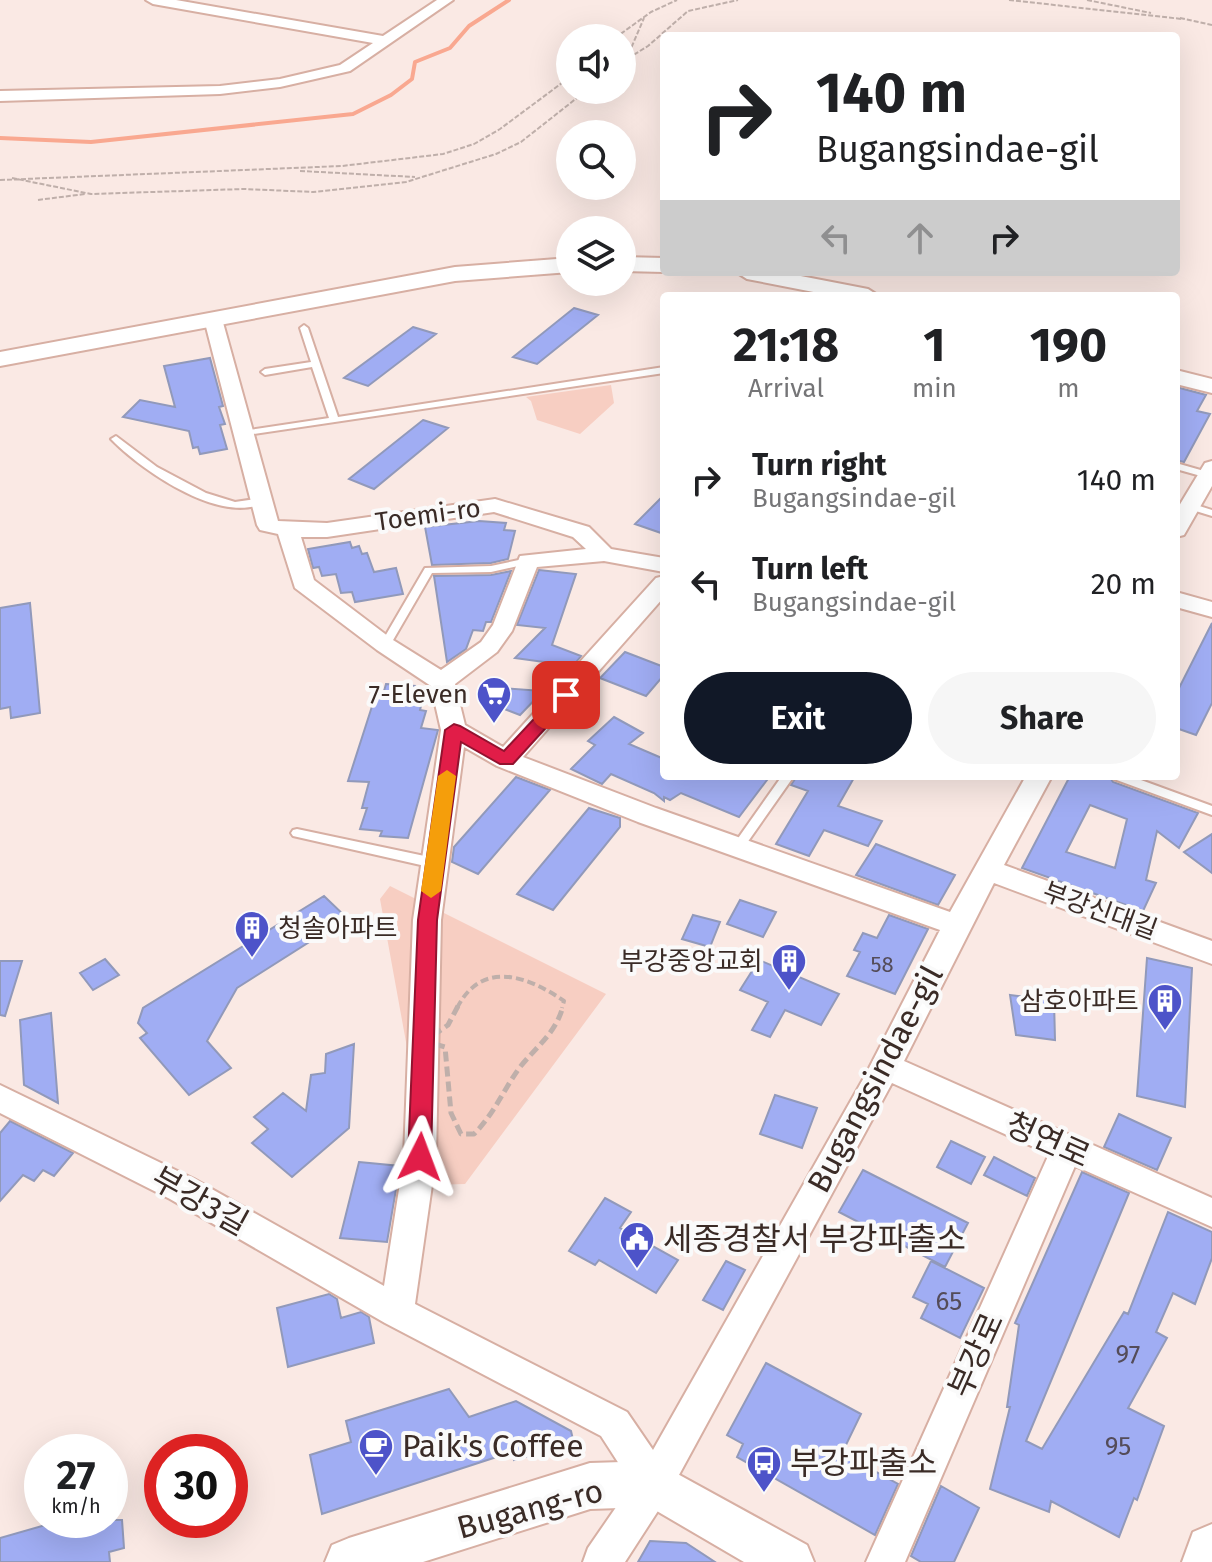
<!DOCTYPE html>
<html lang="en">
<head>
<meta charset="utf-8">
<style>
	body { margin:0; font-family:"Fira Sans","Noto Sans KR",sans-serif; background:#f6f6f6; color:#202124; height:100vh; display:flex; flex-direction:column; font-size:30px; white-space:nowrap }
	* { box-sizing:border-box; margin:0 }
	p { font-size:26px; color:#757577 }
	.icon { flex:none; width:44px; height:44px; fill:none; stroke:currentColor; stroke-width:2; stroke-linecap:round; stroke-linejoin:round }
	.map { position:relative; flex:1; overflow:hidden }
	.details { position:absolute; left:660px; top:292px; width:520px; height:488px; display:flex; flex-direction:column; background:#fff; border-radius:8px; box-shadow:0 8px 32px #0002 }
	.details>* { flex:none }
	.guide { position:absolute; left:660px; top:32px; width:520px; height:244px; border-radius:8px; box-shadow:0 8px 32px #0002; background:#fff; color:#202124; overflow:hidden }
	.tools { position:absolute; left:556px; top:24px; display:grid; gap:16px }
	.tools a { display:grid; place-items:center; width:80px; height:80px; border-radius:50%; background:#fff; box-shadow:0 8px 32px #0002; font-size:40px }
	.speed { position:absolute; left:24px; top:1434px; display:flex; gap:16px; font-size:40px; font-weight:700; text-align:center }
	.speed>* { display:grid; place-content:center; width:104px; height:104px; border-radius:50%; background:#fff; box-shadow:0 8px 32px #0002; line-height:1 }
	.speed small { font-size:20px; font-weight:400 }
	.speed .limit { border:12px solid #d22; background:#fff; color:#111 }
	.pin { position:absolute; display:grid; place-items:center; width:68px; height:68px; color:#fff; margin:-34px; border-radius:16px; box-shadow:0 4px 12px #0006 }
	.me { position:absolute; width:88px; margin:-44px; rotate:3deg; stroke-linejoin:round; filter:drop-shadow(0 0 6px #0008) }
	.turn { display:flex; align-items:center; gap:28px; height:168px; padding:0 24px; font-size:36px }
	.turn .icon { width:104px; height:104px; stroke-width:2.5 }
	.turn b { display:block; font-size:56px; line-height:68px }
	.lanes { display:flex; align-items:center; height:76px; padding:0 24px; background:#0003; justify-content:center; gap:40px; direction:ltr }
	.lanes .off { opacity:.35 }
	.eta { display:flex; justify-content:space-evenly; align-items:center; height:136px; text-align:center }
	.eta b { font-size:48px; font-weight:700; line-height:56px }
	.action { display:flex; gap:16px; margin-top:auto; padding:16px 24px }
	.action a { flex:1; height:92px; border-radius:48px; background:#111827; color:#fff; font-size:32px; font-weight:700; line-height:92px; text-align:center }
	.action a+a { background:#f6f6f6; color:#202124 }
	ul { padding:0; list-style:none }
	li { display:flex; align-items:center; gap:24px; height:104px; padding:0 24px }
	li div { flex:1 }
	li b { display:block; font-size:30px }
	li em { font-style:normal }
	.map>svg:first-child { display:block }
	.green { fill:#f7cec2 }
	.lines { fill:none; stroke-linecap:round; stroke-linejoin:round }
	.stream { stroke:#f9a890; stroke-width:4 }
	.building { fill:#a0adf3; stroke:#9199ba; stroke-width:2; fill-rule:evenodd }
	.service-casing { stroke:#d7afa3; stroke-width:4 }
	.minor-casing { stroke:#d7afa3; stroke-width:4 }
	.tertiary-casing { stroke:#d7afa3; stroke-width:4 }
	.secondary-casing { stroke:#d7afa3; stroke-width:4 }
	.path-far2 { stroke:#bfafaa; stroke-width:2; stroke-dasharray:5 2; stroke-linecap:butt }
	.path-far1 { stroke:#bfafaa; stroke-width:4; stroke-dasharray:8 4; stroke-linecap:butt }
	.path { stroke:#bfafaa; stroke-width:5; stroke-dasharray:10 5; stroke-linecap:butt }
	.service { fill:#fff; fill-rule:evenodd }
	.minor { fill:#fff; fill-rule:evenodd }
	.tertiary { fill:#fff; fill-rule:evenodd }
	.secondary { fill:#fff; fill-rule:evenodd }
	.route { fill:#e11d48; stroke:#92132f; stroke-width:2 }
	.slow { fill:#f59e0b }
	.labels { text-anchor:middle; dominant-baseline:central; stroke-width:8; stroke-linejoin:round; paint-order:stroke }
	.number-label { font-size:22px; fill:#544c59 }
	.street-label { font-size:26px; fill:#3a2b26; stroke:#fafafa }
	.poi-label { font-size:26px; fill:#3a2b26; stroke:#fafafa; text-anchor:end }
	.near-number-label { font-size:26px; fill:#544c59 }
	.near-street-label { font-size:32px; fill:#3a2b26; stroke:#fafafa }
	.near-poi-label { font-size:32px; fill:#3a2b26; stroke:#fafafa; text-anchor:start }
</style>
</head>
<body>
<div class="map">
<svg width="1212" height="1562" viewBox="0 0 1212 1562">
	<rect width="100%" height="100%" fill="#fae9e4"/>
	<path class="green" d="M611,385l3,18 -34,31 -43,-14 -6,-19 -5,-4z
		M390,886l216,108 -141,190 -33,1 -52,-286z"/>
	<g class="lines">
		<path class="stream" d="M0,138l91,4 262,-28 38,-19 21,-16 3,-17 35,-14 19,-22 40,-26"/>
	</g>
	<path class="building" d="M574,308l24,7 -61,49 -24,-7z
		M413,327l23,7 -68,52 -24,-8z
		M210,358l13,48 -4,1 6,17 -5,1 7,24 -27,5 -2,-7 -5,1 -4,-17 -66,-14 17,-17 35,7 -11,-41z
		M1176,387l30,8 -9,16 13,3 -26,48 -8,-2z
		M423,420l25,8 -74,61 -25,-10z
		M664,495v39l-29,-10z
		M479,521l27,2 -2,7 11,1 -7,28 -17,4 -59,2 -7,-38z
		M350,542l2,6 7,-2 3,8 5,-1 7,19 22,-4 7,26 -48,8 -3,-10 -11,1 -5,-19 -14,2 -3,-9 -6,1 -5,-19z
		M539,570l37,4 -24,71 29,11 -8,10 -58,-8 30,-30 -28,-3z
		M511,571l-20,51h-5l-3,9 -10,-1 -7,19 -19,13 -13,-86 57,-1z
		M30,603l10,110 -29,5 -1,-11 -10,2v-101z
		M1212,623v80l-16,32 -20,-7v-34z
		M625,652l39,15v8l-18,21 -46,-18z
		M386,684l29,2 -3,12h11l-3,12 6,1 -5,17 17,2 -30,108 -28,-2 2,-5 -22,-2 7,-21h-5l7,-26 -21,-1 27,-84 7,1z
		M500,688l43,3 -23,24 -34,-13z
		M614,717l29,16 -14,11 35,15v17h106l-31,41 -58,-24 -11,7 -6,-3v4l-10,-8 -43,-19 -9,10 -31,-15 24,-24 -7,-4z
		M797,776h58l-17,30 44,15 -14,25 -44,-16 -15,26 -33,-12 32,-53 -17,-6z
		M1070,776h39l4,6 85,31 -19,35 -22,-17 -11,49 10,3 -13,28 -121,-43zM1090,805l37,14 -12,49 -49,-16z
		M516,777l34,13 -72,84 -26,-12 2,-15z
		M589,808l31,10v9l-67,83 -36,-16z
		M1212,834v39l-28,-21z
		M876,844l79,31 -17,30 -82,-30z
		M324,896l23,22 -110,70 -30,53 24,27 -42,27 -49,-57 7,-5 -9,-10 5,-15z
		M740,900l36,12 -13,25 -36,-13z
		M693,915l27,7 -10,25 -28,-8z
		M889,915l39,14 -33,65 -48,-18 13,-24 -6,-2 9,-17 14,5z
		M1147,958l45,10 -7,139 -48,-11z
		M105,959l14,16 -26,15 -13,-17z
		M759,960l80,34 -18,31 -36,-15 -15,27 -18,-7 16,-28 -28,-12z
		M0,961h22l-17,55 -5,-1z
		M1010,995l44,5 1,40 -39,-5z
		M51,1013l7,90 -34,-18 -4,-65z
		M354,1044l-5,84 -57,49 -40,-34 16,-14 -14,-12 29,-24 23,18 5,-36 14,-2 1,-19z
		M775,1095l42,13 -15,40 -42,-14z
		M1119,1114l52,24 -14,32 -53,-23z
		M10,1121l63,32 -19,23 -11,-6 -9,11 -11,-6 -23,26v-68z
		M951,1141l34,16 -14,27 -34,-17z
		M994,1157l41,21 -8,18 -43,-21z
		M359,1162l41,4 -13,76 -47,-4z
		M863,1170l105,53 -23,44 -106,-55z
		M1082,1172l47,21 -103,248 16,8 82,-137 4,2 40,-102 44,20v26l-17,46 -22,-11 -17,39 11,6 -39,70 36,18 -27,74 -3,-2 -15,39 -68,-36 -2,11 -59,-23 20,-82h-3l12,-82 -4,-2z
		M605,1198l26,14 -11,16 58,32 -22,33 -57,-33 -4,5 -26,-14z
		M726,1261l19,9 -22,40 -20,-10z
		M931,1261l53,27 -24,50 -39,-20 7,-14 -15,-7z
		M329,1294l8,5 4,19 20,-6 8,5 5,26 -86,24 -11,-59z
		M766,1363l95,51 -19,39 56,31 -23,51 -138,-78 6,-13 -16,-9z
		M449,1389l20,28 47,-16 55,30 3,13 -60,16 -2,-8 -190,62 -12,-59 41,-13 -5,-21z
		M941,1486l38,22 -25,54h-33l-10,-6z
		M63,1520h59l2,28 -15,4 1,10h-110v-24z
		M650,1541l36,2 29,19h-77z"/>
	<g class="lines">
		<g class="service-casing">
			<path id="service" d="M304,325l4,3 30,89 326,-50v6l-424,63 -2,-2 5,-3 86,-13 -17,-51 -47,8 -4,-3 4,-3 46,-7 -11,-34z
				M116,436l41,31 49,26 29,9 27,-4 5,3c-43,26 -123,-29 -154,-60l-2,-2z
				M1176,463l35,10 1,3 -4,2 -32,-9z
				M1190,503l22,7v6l-26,-8 -1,-2z
				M528,558l5,3 -1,2 -41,9 -59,1 -43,74 -4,1 -5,-3 45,-77 66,-2z
				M782,776h12l-52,74h-8l-2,-3 2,-3z
				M1112,776h18l82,30v9l-98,-36z
				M297,829l137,29 4,2 2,3 -2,3 -4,2 -141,-32 -2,-3 2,-3z"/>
		</g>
		<g class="minor-casing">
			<path id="minor" d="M146,0h30l207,36 54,-36h16l-103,71 -70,16 -60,7 -220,7v-10l220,-5 60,-7 60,-14 33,-22 -220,-39z
				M213,313l9,6 56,202 49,2 168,-24 94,28 22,22 53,9v14l-60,-11 -67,6 -25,64 -15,21 -42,32 10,41 38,22 153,-169 8,-2v21l-141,160 133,51 294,104 76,-136h26l-48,89 208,76v23l-218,-81 -90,178 308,137v29l-137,-61 -170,396h-39l183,-408 -157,-71 -225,414 -42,65h-42l5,-14 44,-64 -31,-48 -216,-113 -215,-124 -170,-86v-28l194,94 190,107 20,-129 9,-237 28,-190 -10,-44 -54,-36 -82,-62 -17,-54 -18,-4 -3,-5 -53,-206zM494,512l79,25 13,12 -66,7 -27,69 -12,17 -40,28 -48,-30 -79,-60 -13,-43h26zM464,747l33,19 141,56 302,108 -74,144 -213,376 -26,-38 -212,-108 21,-147 5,-237z
				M1212,461v25l-28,49 -8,2v-26l29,-48z
				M1176,592l36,10v15l-36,-10z"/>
		</g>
		<g class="tertiary-casing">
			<path id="tertiary" d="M622,257l42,1v14l-42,-1z
				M570,258v14l-115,9 -455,85v-14l455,-85z
				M736,272h44l88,17 11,7h-45l-87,-17z
				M1176,370l36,9v14l-36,-9z
				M654,1461l153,84 7,17h-70l-94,-55 -60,2 -167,53h-98l7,-17 17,-7 241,-75z"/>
		</g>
		<g class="secondary-casing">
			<path id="secondary" d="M1212,1524v38h-30l11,-30z"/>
		</g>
		<path class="path-far2" d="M1009,0l173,19
			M1087,0l64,13
			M1180,18l32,7
			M615,38l36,-26 26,-12
			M626,60l18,-42
			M622,62l26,-16 40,-35 50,-11
			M300,171l115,6
			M12,178l79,16 153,-5 69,3 93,-10 90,-28 25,-12 66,-52
			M0,180l342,-14 101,-12 31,-10 26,-15 70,-52
			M38,200l47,-6"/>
		<path class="path-far1" d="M457,1008c25,-49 71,-32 107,-7l-2,7"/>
		<path class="path" d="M458,1006l-10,19 -23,16 20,6 6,66 10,21h13c20,-20 30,-45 46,-67 17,-21 36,-34 43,-61"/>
		<use href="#service" class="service"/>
		<use href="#minor" class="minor"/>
		<use href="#tertiary" class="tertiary"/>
		<use href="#secondary" class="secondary"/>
	</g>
	<path class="route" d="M566,689l9,6 -3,4 -59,65h-13l-39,-22 -24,178 -6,237 -3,7 -8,3 -8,-3 -4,-7 10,-237 27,-190 9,-6 6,2 44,25 56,-60z"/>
	<path class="slow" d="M447,770l9,6 -15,115 -10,7 -10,-7 17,-115z"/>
	<defs>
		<g id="supermarket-pin" transform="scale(1.8)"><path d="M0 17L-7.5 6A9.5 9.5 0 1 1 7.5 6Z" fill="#4d53c9" stroke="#fafafa"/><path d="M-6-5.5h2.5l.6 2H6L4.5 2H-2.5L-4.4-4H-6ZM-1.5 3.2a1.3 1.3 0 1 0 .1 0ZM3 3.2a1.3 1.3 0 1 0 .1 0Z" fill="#fff"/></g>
		<g id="building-pin" transform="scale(1.8)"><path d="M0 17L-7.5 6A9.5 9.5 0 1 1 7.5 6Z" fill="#4d53c9" stroke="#fafafa"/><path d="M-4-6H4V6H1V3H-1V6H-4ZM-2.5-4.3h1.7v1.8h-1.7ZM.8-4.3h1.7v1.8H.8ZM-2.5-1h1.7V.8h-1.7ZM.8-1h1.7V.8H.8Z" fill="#fff"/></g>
		<g id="civic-pin" transform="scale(1.8)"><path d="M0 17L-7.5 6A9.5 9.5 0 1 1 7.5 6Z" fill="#4d53c9" stroke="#fafafa"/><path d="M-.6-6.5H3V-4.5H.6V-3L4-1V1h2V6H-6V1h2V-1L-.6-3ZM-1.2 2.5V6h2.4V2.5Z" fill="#fff"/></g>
		<g id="cafe-pin" transform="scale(1.8)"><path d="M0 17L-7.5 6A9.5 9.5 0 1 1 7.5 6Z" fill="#4d53c9" stroke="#fafafa"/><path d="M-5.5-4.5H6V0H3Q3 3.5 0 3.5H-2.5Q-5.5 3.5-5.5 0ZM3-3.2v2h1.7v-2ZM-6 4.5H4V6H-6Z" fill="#fff"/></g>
		<g id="bus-pin" transform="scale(1.8)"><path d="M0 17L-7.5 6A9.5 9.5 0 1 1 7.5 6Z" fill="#4d53c9" stroke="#fafafa"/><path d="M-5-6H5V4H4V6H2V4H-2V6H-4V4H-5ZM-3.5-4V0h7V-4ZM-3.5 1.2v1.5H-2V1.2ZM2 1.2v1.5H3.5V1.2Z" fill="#fff"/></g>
	</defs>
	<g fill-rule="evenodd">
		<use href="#supermarket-pin" x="494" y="694"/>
		<use href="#building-pin" x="252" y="928"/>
		<use href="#building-pin" x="789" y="961"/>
		<use href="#building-pin" x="1165" y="1001"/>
		<use href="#civic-pin" x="637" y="1239"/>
		<use href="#cafe-pin" x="376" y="1446"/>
		<use href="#bus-pin" x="764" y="1463"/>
	</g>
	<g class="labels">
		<g class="number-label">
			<text x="882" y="964">58</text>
		</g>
		<g class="street-label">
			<text transform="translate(428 515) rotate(-8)">Toemi-ro</text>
			<text transform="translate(1100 911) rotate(20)">부강신대길</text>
		</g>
		<g class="poi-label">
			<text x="468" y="694">7-Eleven</text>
			<text x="278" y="928" text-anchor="start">청솔아파트</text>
			<text x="763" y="961">부강중앙교회</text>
			<text x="1139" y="1001">삼호아파트</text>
		</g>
		<g class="near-number-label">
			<text x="949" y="1301">65</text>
			<text x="1128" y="1354">97</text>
			<text x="1118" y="1446">95</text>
		</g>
		<g class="near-street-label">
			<text transform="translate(875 1079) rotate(-62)">Bugangsindae-gil</text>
			<text transform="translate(1048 1140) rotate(24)">청연로</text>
			<text transform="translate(200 1201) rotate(29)">부강3길</text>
			<text transform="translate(976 1355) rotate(-66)">부강로</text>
			<text transform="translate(530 1509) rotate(-15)">Bugang-ro</text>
		</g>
		<g class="near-poi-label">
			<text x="663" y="1239">세종경찰서 부강파출소</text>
			<text x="402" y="1446">Paik's Coffee</text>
			<text x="790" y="1463">부강파출소</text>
		</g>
	</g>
</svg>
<div class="tools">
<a><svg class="icon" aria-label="sound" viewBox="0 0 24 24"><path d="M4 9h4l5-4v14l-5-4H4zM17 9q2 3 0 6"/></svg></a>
<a><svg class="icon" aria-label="search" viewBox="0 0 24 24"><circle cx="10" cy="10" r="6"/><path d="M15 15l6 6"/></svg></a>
<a><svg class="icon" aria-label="layers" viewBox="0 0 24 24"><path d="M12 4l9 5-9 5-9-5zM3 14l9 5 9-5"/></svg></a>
</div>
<div class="speed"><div>27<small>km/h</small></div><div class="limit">30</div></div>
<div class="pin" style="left:566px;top:695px;background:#d93025"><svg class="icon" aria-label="arrive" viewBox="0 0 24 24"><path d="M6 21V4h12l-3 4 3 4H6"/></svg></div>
<svg class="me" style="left:420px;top:1157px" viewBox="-20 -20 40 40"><path d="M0-17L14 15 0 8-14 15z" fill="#e11d48" stroke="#fff" stroke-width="4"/></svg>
<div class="guide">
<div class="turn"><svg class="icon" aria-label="right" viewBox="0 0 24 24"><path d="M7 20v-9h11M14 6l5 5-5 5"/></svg><div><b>140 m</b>Bugangsindae-gil</div></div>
<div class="lanes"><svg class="icon off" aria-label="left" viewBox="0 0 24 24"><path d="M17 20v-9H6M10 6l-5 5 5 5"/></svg><svg class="icon off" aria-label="ahead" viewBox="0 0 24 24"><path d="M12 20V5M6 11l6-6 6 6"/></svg><svg class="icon" aria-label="right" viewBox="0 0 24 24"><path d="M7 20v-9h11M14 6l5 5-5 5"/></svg></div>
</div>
<section class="details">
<div class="eta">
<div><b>21:18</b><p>Arrival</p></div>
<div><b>1</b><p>min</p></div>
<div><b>190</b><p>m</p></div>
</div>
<ul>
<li><svg class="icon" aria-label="right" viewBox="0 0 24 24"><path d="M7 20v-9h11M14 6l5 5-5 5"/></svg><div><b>Turn right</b><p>Bugangsindae-gil</p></div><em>140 m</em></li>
<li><svg class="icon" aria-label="left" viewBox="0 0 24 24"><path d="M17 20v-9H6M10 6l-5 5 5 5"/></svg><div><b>Turn left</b><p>Bugangsindae-gil</p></div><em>20 m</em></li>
</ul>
<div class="action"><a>Exit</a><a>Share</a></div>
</section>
</div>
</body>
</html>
